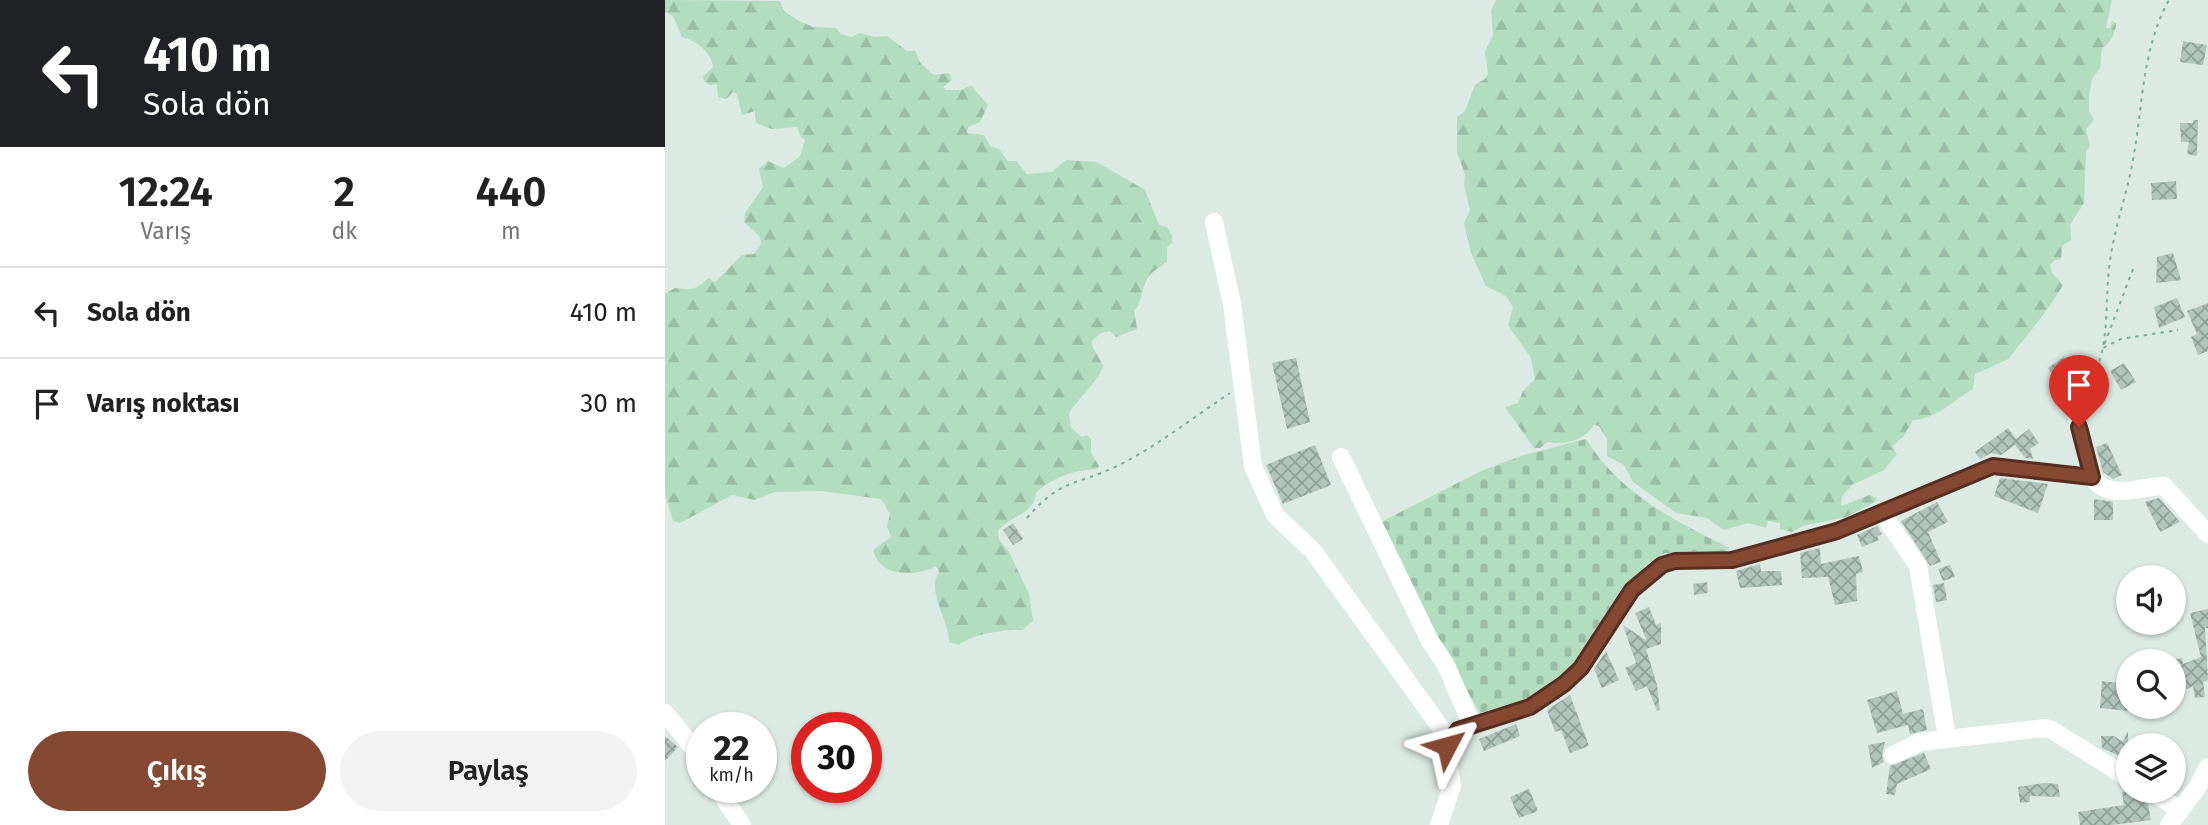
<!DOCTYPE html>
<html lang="tr">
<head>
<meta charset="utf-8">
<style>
	body { margin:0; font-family:"Fira Sans",sans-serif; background:#f2f2f2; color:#222; height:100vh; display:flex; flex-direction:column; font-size:26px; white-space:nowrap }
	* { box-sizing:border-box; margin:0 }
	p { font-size:23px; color:#767676 }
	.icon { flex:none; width:38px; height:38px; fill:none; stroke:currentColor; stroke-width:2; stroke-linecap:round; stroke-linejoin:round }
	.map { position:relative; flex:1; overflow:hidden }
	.details { display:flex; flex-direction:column; background:#fff; width:665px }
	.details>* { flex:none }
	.top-card { background:#202124; color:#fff; overflow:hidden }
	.buttons { position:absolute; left:1451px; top:565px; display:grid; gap:14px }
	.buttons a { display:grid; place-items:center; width:70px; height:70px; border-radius:50%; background:#fff; box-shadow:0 2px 5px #0004; font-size:35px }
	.speed { position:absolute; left:21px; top:712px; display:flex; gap:14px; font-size:35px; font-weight:700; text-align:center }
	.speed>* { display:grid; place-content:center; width:91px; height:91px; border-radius:50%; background:#fff; box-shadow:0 2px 5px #0004; line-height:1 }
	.speed small { font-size:18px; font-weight:400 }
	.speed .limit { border:10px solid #d22; background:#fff; color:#111 }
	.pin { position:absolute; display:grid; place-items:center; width:60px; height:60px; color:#fff; margin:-72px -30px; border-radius:50% 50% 50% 0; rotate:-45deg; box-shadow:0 0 7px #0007 }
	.pin .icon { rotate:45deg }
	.me { position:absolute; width:77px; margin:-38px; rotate:51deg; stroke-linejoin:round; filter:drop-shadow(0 0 5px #0008) }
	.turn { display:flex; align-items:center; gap:24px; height:147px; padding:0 28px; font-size:32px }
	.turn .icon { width:91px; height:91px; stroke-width:2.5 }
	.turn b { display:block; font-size:49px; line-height:60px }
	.eta { display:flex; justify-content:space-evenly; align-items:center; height:119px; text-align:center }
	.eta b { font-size:42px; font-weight:600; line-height:49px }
	.cta { display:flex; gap:14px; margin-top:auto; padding:14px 28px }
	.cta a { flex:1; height:80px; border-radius:42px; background:#854933; color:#fff; font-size:28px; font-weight:600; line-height:80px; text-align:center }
	.cta a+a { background:#f2f2f2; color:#222 }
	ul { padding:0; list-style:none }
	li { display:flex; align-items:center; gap:21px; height:91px; padding:0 28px; border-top:2px solid #e0e0e0 }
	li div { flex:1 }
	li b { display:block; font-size:26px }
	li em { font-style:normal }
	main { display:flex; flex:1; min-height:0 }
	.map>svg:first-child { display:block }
	.forest { fill:url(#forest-firs) }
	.cemetery { fill:url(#cemetery-stones) }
	.building { fill:url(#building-cross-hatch) }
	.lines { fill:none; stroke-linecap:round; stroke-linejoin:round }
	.path { stroke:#7ab0a1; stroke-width:2; stroke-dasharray:3.5 5; stroke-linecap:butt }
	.minor { stroke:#fff; stroke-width:18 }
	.route-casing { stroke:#562f21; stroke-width:18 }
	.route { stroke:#854933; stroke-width:12 }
</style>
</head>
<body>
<main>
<section class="details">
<div class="top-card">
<div class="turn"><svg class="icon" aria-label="left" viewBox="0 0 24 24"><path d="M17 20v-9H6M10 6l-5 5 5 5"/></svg><div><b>410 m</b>Sola dön</div></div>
</div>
<div class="eta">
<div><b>12:24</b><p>Varış</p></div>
<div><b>2</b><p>dk</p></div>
<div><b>440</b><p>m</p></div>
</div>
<ul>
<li><svg class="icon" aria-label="left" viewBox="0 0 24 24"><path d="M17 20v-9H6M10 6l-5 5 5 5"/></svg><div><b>Sola dön</b></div><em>410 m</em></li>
<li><svg class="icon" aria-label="arrive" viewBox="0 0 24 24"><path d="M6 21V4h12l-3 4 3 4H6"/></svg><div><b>Varış noktası</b></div><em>30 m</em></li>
</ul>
<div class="cta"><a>Çıkış</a><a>Paylaş</a></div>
</section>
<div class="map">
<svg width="1543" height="825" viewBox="0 0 1543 825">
	<defs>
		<pattern id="forest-firs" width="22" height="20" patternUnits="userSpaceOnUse" patternTransform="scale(1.75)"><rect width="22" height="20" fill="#b2ddbf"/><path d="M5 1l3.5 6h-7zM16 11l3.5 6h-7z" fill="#99bea5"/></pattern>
		<pattern id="cemetery-stones" width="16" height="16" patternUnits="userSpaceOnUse" patternTransform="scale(1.75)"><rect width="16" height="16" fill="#b2ddbf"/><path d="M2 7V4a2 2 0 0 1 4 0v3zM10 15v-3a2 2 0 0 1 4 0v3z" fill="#99bea5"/></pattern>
		<pattern id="building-cross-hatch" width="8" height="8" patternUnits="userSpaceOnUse" patternTransform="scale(1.75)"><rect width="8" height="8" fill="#b1c5bd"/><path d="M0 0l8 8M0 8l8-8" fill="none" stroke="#8fa19a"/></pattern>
	</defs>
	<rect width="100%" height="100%" fill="#dceae4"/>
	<path class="forest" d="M0,0l115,1 4,10 15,10 14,6 23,1 5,6 10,3 9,-4 15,4 12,-1 20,15h8l6,13 13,11 15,-2 3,7 -9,7 3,3h15l10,-5 17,20 -8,17 -12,5 -1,6 17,2 6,11 9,3 9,12h8l11,13 25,-2 14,-12 31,2 48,28 14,35 8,2 5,9v7l-5,4v15c-24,14 -21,20 -29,45l-4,3 3,19 -21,8 -6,-6 -9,2 -9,8v5l11,19c-2,14 -26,34 -34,49l2,14 11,9 6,-2 3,5v13l8,13 -2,3c-24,1 -43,8 -61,23 -1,23 -26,23 -38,39l1,9 10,12 20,42 4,27 -11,9c-19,0 -48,3 -63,15l-10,-3c0,-24 -23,-48 -10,-71l-3,-5c-20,11 -56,12 -63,-16l18,-13 -4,-11 3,-12 -9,-15 -60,-8 -47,1 -19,8 -23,-5 -52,28 -7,-2 -8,-27v-200l10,-6c16,1 21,3 33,-10l7,4 27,-27 12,-1 7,-10 -1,-7 -16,-15 1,-9 18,-26 -4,-18 9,-8 16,7 16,-12 5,-16 -5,-4 -3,-9 -25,2 -16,-6 -1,-12 -13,4 -5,-21 -4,-2 -7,7 -8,-2 -1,-13 -7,1 -6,-4 -1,-5 10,-9c-1,-14 -17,-27 -31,-30l-9,-21 -8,-4z
		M831,0h616l-6,28h4l2,-7 4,2c0,10 -6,21 -14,25l-2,20 -8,11 -3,17v15l5,9 -8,9 4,17 -4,6 -2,51 -14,22 1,15 -9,6 -1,13 -6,1 -5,5 2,8 11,12c-15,26 -36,50 -54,73 -3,3 -28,13 -34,16l-2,15c-22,13 -35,29 -60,31l-10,17 -11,9 5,8 -13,16 -32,15 -10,11 -1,10 29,-11 6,3 -1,4 -29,15 -43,9 -11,6 -12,-3v-6l-12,-2 -2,7 -18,-5 -24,7 -17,-12 -31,-5 -43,-31 -9,-17 -17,-9v-17l-8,-13 -5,-1c-10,15 -29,21 -46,17l-8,6h-6l-29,-41 13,-4 5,-12 12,-12 -4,-21 -23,-33 5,-18 -7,-11 -20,-10 -15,-33 -7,-30 6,-13 -6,-25 1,-11 -8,-22v-35l8,-6 10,-26 10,-6 3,-6 -3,-21 8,-17 -2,-25z"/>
	<path class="cemetery" d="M921,439c32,53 90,83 144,109l-16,12 -49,-7 -18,11 -68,96 -51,46 -45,13 -82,-146 -20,-51 100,-51 43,-16z"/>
	<path class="building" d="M1518,41l24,4 -4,20 -23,-3z
		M1528,120h5l-1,36 -10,-2 2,-12h-8l-1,-19h13z
		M1511,181l1,18 -25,1 -1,-17z
		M1508,253l8,27 -25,3 1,-26z
		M1512,298l8,19 -26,11 -5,-21z
		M1543,303v48l-10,4 -7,-18 6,-3 -10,-23z
		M1399,357l11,16 -17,11 -10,-16z
		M631,358l14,64 -23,7 -15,-66z
		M1459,363l12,19 -15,8 -11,-19z
		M1343,428l8,11 13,-10 10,14 -9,6 3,10 -8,-1 -10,-13 -14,10 -10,-2 -11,6 -5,-7z
		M1442,443l15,32 -9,4 -10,-7 -7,-25z
		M650,445l16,40 -48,19 -17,-39z
		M1335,478l48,6 -10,29 -44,-17z
		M1494,498l21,24 -20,10 -15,-30z
		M1429,499l19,3v18h-19z
		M1272,502l11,20 -20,10 13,30 -11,4 -29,-45z
		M348,523l10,16 -10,6 -10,-15z
		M1212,526l5,8 -5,2 2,4 -17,7 -5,-12z
		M1155,548l1,16 38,-8 4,16 -7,2 1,27 -22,4 -7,-28 -26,1 -2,-25z
		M1095,564l1,7h20l1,14 -42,3 -4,-17z
		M1285,565l5,12 -12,4 -5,-12z
		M1042,582l1,11 -14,2 -1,-11z
		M1279,583l3,17 -11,2 -3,-17z
		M984,607l7,18 5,-2v21l-15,5 11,36 3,25 -3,1 -10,-25 -11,5 -11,-23 11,-5 -13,-38 24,16 -12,-28z
		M1543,609v19h-3l3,52 -5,2 2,15 -10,1 -2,-12 -17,8 -3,-34 9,-2 1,6 18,-7 -11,-44z
		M941,651l13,29 -17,8 -8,-19z
		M1437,681l26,3v27l-28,-3z
		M1232,691l6,23 20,-5 4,21 -17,4 -2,-9 -31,8 -10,-33z
		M905,695l19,51 -19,7 -9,-23 -6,2 -8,-22z
		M851,724l4,12 -36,15 -5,-12z
		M1463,731v34l-11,-10 -15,-7 -1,-12h13l9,6z
		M0,736l13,11 -13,14z
		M1220,742l-3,13 2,7 -12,6 -4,-23z
		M1259,753l7,16 -34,15 -2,11 -9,-1 4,-28z
		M1379,783l14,1 2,13 -30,-1v6l-10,1 -2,-16z
		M864,789l9,22 -19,7 -9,-21z
		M1467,791l1,7 6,-1 9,7 3,16 -39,5h-32l-2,-13 46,-7 -2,-13z"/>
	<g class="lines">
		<path class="path" d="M1468,269l-30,79 18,-9 57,-9
			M1418,391c29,-34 21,-80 26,-122 4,-38 16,-68 23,-104 11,-55 9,-115 37,-165
			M362,518c33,-39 47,-32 88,-51 40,-19 77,-49 115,-74"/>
		<path class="minor" d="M549,222l18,82 21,162 22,49 38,36 136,188
			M1408,402l19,75
			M676,457l89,184 16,24 26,60
			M1217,513l36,53 29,171
			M0,713l37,46
			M1228,755l27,-13 125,-14 7,2 76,48
			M52,788l25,37
			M1484,791l32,19
			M774,825l13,-39 -5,-35 5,-17 14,-7 64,-20 34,-23 17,-16 51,-78 30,-25 13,-4 57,-1 105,-29 156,-65 99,11c18,25 46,9 72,9l44,48
			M1504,825l28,-37 11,-21"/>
	</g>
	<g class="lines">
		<g class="route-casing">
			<path id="route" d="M782,746l11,-16 72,-23 34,-23 17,-16 51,-78 30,-25 13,-4 57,-1 105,-29 156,-65 99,11 -13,-50"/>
		</g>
		<use href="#route" class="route"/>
	</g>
</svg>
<div class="buttons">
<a><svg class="icon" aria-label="sound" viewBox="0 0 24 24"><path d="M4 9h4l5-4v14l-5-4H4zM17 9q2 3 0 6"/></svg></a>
<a><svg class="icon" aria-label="search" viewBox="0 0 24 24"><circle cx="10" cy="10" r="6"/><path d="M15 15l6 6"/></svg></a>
<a><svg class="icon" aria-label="layers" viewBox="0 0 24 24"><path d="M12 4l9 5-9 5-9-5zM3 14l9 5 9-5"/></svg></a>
</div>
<div class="speed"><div>22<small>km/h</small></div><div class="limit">30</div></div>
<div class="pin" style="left:1414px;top:427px;background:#d93025"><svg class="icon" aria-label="arrive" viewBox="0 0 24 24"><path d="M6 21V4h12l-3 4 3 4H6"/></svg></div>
<svg class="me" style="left:782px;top:746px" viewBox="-20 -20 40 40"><path d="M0-17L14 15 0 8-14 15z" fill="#854933" stroke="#fff" stroke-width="4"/></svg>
</div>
</main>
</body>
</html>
